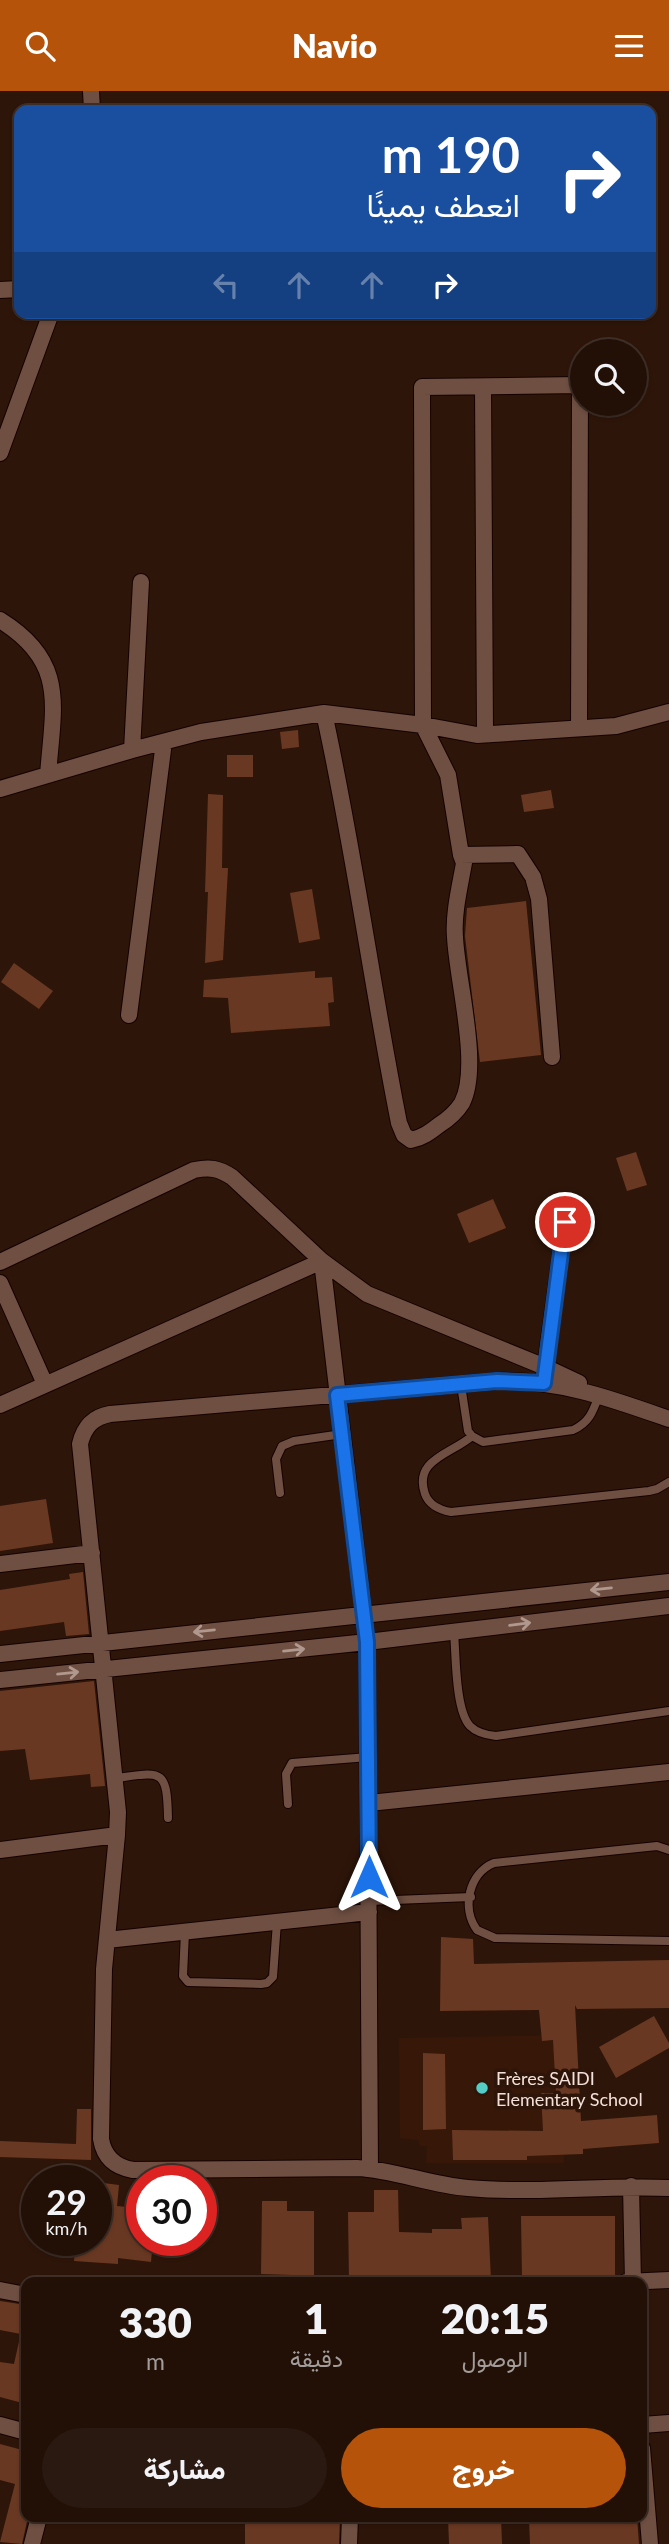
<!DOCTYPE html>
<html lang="ar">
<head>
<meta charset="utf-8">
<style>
	body { margin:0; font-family:Lato,Vazirmatn,sans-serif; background:#2a1911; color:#f1f3f6; direction:rtl; height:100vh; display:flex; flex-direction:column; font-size:26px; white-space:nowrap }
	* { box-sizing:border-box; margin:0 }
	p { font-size:23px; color:#a29d9b }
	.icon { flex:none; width:38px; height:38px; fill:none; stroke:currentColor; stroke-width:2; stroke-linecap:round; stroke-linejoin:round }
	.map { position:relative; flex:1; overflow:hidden; direction:ltr }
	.details { position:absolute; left:21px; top:2186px; width:626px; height:245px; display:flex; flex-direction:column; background:#221007; border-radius:14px; box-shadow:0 2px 5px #0004,0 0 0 2px #3f3028; direction:rtl }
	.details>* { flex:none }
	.hud { position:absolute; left:14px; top:14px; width:642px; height:214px; border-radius:14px; box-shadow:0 2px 5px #0004,0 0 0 2px #3f3028; direction:rtl; background:#1a4fa0; color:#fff; overflow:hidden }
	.controls { position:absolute; left:570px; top:248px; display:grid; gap:14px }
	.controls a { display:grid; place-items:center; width:77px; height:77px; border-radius:50%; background:#221007; box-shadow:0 2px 5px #0004,0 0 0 2px #3f3028; font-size:35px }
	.speed { position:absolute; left:21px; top:2074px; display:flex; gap:14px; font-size:35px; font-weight:700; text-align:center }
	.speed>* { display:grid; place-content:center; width:91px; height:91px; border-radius:50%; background:#221007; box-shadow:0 2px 5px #0004,0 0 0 2px #3f3028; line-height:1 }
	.speed small { font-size:18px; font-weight:400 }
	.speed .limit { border:10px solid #d22; background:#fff; color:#111 }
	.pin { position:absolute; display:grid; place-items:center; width:60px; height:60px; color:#fff; margin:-30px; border:4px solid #fff; border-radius:50%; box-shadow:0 2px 7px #0007 }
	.me { position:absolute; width:77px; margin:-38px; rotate:0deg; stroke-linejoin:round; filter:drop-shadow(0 0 5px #0008) }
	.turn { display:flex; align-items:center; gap:24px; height:147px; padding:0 21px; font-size:32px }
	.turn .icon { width:91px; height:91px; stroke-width:2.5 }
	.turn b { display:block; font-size:49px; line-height:60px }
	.lanes { display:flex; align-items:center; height:66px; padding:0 21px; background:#0003; justify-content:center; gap:35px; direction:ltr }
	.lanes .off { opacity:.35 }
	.eta { display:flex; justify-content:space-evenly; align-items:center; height:119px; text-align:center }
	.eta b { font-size:42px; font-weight:800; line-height:49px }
	.primary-button { display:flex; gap:14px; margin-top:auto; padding:14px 21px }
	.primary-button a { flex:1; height:80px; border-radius:42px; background:#b45309; color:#fff; font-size:28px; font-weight:800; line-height:80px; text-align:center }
	.primary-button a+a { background:#2a1911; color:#f1f3f6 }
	header { display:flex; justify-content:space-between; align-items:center; height:91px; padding:0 21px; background:#b45309; color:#fff; font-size:32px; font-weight:800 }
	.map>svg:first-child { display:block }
	.built { fill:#371708 }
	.building { fill:#693822 }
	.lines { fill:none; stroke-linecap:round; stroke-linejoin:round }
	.service-casing { stroke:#150200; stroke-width:10 }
	.minor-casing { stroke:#150200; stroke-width:18 }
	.service { stroke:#6e4f42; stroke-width:8 }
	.minor { stroke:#6e4f42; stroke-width:16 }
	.oneway { stroke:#b1988e }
	.route-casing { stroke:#114b97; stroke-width:18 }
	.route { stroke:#1a73e8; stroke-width:12 }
	.poi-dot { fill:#54cdc6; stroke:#2e1509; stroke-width:2.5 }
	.labels { text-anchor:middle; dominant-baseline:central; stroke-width:7; stroke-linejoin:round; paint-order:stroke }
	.poi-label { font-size:18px; fill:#f4e1d9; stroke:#2e1509; text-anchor:start }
</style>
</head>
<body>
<header><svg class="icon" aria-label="menu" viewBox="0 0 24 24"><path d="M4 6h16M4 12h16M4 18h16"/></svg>Navio<svg class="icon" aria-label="search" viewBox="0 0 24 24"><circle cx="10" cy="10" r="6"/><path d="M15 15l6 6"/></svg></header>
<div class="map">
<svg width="669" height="2453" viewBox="0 0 669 2453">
	<rect width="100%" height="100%" fill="#2e1509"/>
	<path class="built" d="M566,1944l-2,128h-138l1,-17h-7l-2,-6 -18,-2 -1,-100z"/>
	<path class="building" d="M298,639l1,17 -17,2 -2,-17z
		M227,664h26v22h-26z
		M551,699l3,18 -30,4 -3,-17z
		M208,703l15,1 -1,73h6l-5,92 -18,3 3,-71h-3z
		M312,798l8,50 -21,4 -9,-50z
		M526,810l15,154 -61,7 -15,-126 2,-28z
		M14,872l39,28 -14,18 -38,-27z
		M315,880v7l17,-1 2,25 -6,1 2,23 -99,7 -3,-35 -25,-1 1,-17z
		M636,1061l11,33 -20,6 -11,-33z
		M493,1108l13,29 -37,15 -12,-29z
		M46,1408l7,44 -53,8v-45z
		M83,1481l6,62 -23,2 -2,-14 -64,9v-41l70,-11 -1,-5z
		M94,1590l11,105 -14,1 -1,-13 -60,6 -5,-31 -25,2v-60z
		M441,1846l32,2 1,25 195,-4v48l-92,1 -2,-4 6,116 76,-6 2,28 -76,6v5l-56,2v4h-74l-1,-30 91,1 -2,-38h15l-3,-53 -11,1 -3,-31 -99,1z
		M654,1925l15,27v5l-53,30 -17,-31z
		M423,1962l22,1 1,75 -23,1z
		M77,2018h14v51l-91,-3v-16l76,3z
		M96,2091l23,3 -2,21 20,2 -1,14h6v18h11l-2,22 -33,-4v6l-44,-3 2,-21h20z
		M374,2099h24l1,42 33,1v-4h30l-1,-11 27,-1 3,63 -26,2v-4l-66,-3v4l-50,3 -1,-70h26z
		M262,2110h25v10h27v71h-22v-7l-31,-1z
		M521,2125h94v63l-93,-1z
		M0,2210l26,4v30l-26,-5z
		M20,2246l6,1v66l-26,-7v-35l14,2z
		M0,2353l26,7v66h2l-6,27 -22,-2 15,-58 -15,-4z
		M245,2426h95l-1,27h-94z
		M448,2426h53l1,27h-53z
		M529,2426h108l2,27h-109z"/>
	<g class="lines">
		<g class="service-casing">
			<path id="service" d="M461,1294l7,46 4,5 11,6 90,-12c17,-8 20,-19 26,-35
				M472,1345c-20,18 -59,23 -47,58 4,11 15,16 26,18l198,-21 8,-2 12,-7
				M280,1402l-4,-34 6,-13 12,-5 48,-7
				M454,1541c2,22 1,78 16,94 7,7 16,9 26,10l173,-25
				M116,1687c46,-6 51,-10 52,40
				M288,1713l-2,-30 6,-11 77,-6
				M669,1759l-12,-4 -163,17c-25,10 -33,45 -17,67l18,8 174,3
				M369,1810l102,-4
				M185,1841l-2,44 5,6 73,2 6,-1 6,-6 4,-55"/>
		</g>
		<g class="minor-casing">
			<path id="minor" d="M91,0l1,19
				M0,199l19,-1
				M483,296l2,347
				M0,362l51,-140
				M0,529c68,42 53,86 48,155
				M324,622c30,136 48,274 75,410l5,12 7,5c11,-2 19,-8 28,-15 8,-5 18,-14 23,-22 19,-37 -5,-122 -7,-166 -2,-23 5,-51 9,-74l-3,-8
				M132,659l9,-168
				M0,698l132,-39 69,-18 123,-19 99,12 54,10 139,-9 53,-14
				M129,924l35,-273
				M552,966l-13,-158 -6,-22 -15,-23 -57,1 -13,-80 -25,-50 -1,-338 158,-2 -1,343
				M0,1171l194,-92c16,-3 24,-2 38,7l90,84 45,33 178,73 34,16
				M0,1192l45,101
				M544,1286l21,-155
				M0,1314l322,-144 45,381 3,527
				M669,1328c-57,-20 -111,-40 -172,-38l-387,33c-17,3 -26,13 -30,30l38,368 -1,23 -13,134 -3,170c3,18 14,28 32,31l224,-2c38,2 73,17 111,20 67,6 134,-3 201,0
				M0,1473l92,-11
				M0,1563l669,-72
				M0,1589l367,-38 302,-36
				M369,1712l300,-31
				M0,1759l117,-15
				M107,1849l262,-28
				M631,2095l2,96
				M626,2191l43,-2
				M0,2199l26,5
				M0,2334l26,7
				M642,2334l27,-2
				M642,2357l8,96
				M32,2453l7,-27
				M349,2453l1,-27"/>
		</g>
		<use href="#service" class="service"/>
		<use href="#minor" class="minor"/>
	</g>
	<defs><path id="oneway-shaft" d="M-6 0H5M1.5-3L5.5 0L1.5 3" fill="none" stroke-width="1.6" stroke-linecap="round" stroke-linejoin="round" transform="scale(1.75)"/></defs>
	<g class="oneway">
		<use href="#oneway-shaft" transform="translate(601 1498) rotate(174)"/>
		<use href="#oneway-shaft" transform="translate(520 1533) rotate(-7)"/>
		<use href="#oneway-shaft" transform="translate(204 1540) rotate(174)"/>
		<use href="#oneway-shaft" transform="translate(294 1559) rotate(-6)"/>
		<use href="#oneway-shaft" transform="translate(68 1582) rotate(-6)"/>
	</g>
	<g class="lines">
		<g class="route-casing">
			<path id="route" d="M369,1786l-2,-235 -30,-247 160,-14 47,2 21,-161"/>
		</g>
		<use href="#route" class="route"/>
	</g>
	<circle class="poi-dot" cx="482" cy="1997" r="7"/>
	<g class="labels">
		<g class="poi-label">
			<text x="496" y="1987">Frères SAIDI<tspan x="496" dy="21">Elementary School</tspan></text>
		</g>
	</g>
</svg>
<div class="controls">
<a><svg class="icon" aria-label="search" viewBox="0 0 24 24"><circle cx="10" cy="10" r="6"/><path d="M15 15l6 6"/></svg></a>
</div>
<div class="speed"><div>29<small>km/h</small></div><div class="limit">30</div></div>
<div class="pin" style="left:565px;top:1131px;background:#d93025"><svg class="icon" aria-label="arrive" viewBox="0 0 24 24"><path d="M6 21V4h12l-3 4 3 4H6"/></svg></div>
<svg class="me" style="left:369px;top:1786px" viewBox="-20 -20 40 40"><path d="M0-17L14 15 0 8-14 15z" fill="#1a73e8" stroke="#fff" stroke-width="4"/></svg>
<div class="hud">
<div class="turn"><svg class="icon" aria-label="right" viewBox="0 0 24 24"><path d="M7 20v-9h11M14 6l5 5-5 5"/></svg><div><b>190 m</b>انعطف يمينًا</div></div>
<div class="lanes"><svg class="icon off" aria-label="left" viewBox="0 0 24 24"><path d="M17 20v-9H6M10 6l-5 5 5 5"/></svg><svg class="icon off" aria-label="ahead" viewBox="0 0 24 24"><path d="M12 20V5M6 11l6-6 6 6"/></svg><svg class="icon off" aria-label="ahead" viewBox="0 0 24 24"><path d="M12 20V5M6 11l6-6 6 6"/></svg><svg class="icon" aria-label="right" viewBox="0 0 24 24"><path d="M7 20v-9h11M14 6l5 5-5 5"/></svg></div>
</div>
<section class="details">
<div class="eta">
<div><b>20:15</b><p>الوصول</p></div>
<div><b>1</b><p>دقيقة</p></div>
<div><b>330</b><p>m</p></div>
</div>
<div class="primary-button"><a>خروج</a><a>مشاركة</a></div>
</section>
</div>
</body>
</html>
